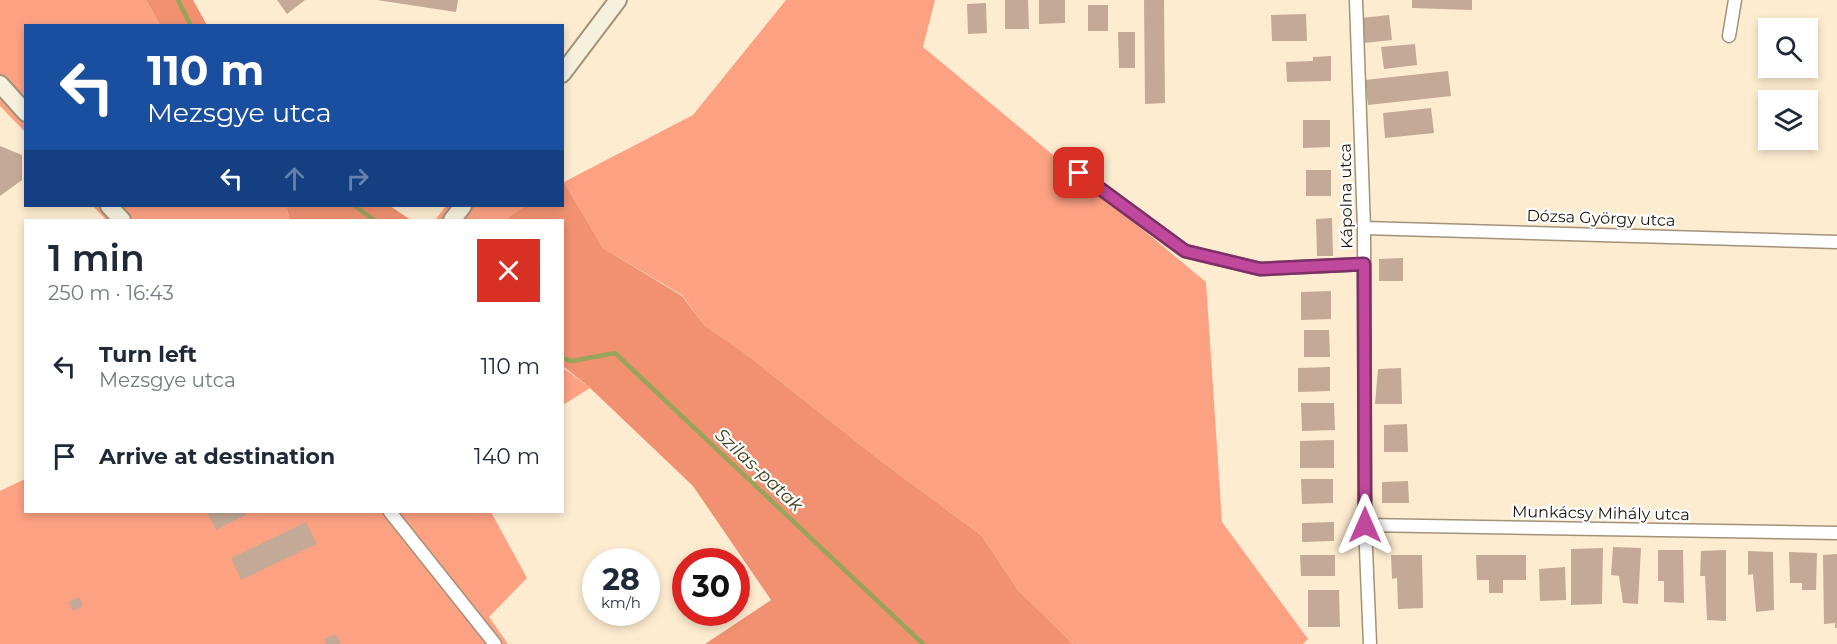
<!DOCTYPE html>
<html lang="en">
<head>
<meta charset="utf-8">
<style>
	body { margin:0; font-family:Montserrat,sans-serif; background:#f2f2f3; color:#1f2937; height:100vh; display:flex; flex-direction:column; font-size:22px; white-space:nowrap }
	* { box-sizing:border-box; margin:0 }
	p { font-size:20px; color:#747a83 }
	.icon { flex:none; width:33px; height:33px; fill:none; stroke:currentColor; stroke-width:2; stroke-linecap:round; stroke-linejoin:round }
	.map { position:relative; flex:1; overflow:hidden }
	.details { position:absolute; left:24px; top:219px; width:540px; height:294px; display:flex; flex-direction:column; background:#fff; border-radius:0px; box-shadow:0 3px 9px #0003 }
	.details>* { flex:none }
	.guide { position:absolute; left:24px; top:24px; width:540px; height:183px; border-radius:0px; box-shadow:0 3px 9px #0003; background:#1a4fa0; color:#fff; overflow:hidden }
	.buttons { position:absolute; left:1758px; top:18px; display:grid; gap:12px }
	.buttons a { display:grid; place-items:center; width:60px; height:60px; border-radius:0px; background:#fff; box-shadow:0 3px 9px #0003; font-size:30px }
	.speed { position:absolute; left:582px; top:548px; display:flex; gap:12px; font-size:30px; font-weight:700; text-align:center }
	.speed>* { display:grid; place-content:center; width:78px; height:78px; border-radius:50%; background:#fff; box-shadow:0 3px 9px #0003; line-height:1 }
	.speed small { font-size:15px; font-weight:400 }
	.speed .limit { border:9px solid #d22; background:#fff; color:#111 }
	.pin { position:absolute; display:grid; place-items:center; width:51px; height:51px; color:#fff; margin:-26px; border-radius:12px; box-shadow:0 3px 9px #0006 }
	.me { position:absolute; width:66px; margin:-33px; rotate:0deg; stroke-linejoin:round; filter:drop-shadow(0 0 4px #0008) }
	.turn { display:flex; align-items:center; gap:21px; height:126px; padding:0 24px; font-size:27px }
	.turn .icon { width:78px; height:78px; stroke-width:2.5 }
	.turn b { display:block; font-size:42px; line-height:51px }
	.lanes { display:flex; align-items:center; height:57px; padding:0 24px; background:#0003; justify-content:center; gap:30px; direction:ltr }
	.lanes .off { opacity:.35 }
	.round { display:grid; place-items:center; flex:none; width:63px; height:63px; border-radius:0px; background:#f2f2f3 }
	.headline { display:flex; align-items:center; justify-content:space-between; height:102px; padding:0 24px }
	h1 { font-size:36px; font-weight:600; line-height:45px }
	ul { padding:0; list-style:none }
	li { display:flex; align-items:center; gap:18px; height:90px; padding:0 24px }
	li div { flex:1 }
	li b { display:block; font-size:22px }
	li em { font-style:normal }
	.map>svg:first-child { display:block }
	.green { fill:#fda183 }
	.forest { fill:#f19172 }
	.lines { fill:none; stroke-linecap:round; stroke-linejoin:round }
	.stream { stroke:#99a35b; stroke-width:4.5 }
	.building { fill:#c4a996 }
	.minor-casing { stroke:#a39279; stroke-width:15 }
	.secondary-casing { stroke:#a39279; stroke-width:20 }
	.minor { stroke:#fff; stroke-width:12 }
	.secondary { stroke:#f5f1dc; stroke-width:16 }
	.route-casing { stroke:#7d2f67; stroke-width:15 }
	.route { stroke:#c0499e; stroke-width:10 }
	.labels { text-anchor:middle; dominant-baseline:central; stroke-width:4.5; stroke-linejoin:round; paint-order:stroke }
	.street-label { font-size:16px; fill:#1b140b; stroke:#fff }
	.water-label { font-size:18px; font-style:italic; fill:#3a4018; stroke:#fff }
</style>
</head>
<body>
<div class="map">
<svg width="1837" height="644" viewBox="0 0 1837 644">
	<rect width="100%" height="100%" fill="#feecd1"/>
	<path class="green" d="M0,0h146l14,25 -134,1 -1,106 -25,-26z
		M786,0h149l-12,47 283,235 16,240 86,117 -5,5h-230l-55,-54 -36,-54 -101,-75 -138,-109 -38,-26 -23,-31 -79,-47 -39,-66 129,-67z
		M93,206h193l4,14h-184z
		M446,206h79l-21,14h-69z
		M562,367l28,21 -27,17h-1z
		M25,479l1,33h465l36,66 -38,39 19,27h-508v-153z"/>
	<path class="forest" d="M146,0h47l14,25h-47z
		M564,182l39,66 79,48 23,30 38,26 138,109 101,75 36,54 55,54h-368l66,-44 -78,-114 -103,-98 -27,-22 -1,-146h-58l21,-14h37z
		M286,206h104l21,14h-121z"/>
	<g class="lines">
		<path class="stream" d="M178,0l13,26
			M355,206l19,14
			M562,358l10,3 43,-8 308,291"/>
	</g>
	<path class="building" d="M277,0h28l-18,14z
		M377,0h81l-2,12z
		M1005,0h23l1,29h-24z
		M1039,0h26v23l-26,1z
		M1144,0h20l1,103 -20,1z
		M1412,0h60v10l-60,-2z
		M986,3l1,30 -19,1 -1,-30z
		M1088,5h20v26h-20z
		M1306,14l1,27h-35l-1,-26z
		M1389,15l3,25 -28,3 -3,-25z
		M1118,32h17v36h-16z
		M1415,44l2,21 -33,4 -3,-22z
		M1331,56v25l-44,1 -1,-20 27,-1v-4z
		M1448,71l3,25 -83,9 -3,-25z
		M1431,108l3,25 -49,5 -2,-25z
		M1303,120h27v27l-27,1z
		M0,146l22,9v25l-22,16z
		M1306,170h25v26h-25z
		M1332,218l1,38h-16l-1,-37z
		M1403,258v23h-24v-22z
		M1331,291v28l-30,1v-28z
		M1304,330h25l1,27h-26z
		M1330,367v24l-32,1v-24z
		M1401,368l1,36h-27l3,-35z
		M1301,403h33l1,27 -33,1z
		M1407,424l1,28h-24v-27z
		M1334,440v28h-34v-27z
		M1301,479h32v24l-31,1z
		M1408,481l1,22h-27v-21z
		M207,512h37l2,3 -30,15z
		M306,522l11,22 -76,36 -10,-22z
		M1334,522v19l-32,1v-19z
		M1613,547l28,1 -3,56 -15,-1 -4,-27 -8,-1z
		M1603,548l-1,56 -31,1v-56z
		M1658,550h25l1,53 -20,-1v-21h-6z
		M1726,550v71l-19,-1 -2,-44h-5l1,-25z
		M1748,551l25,1 1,58 -18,2 -3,-38 -5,1z
		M1789,552l28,1 -1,37h-14v-7h-12z
		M1837,554v74h-2v-5l-11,1 -1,-69z
		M1300,555h35v21h-34z
		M1391,555h31l1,53 -25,1 -1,-31 -5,1z
		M1476,555h50v25h-23v13h-14v-13h-12z
		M1565,567l1,33 -26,1 -1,-32z
		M1308,590h31l1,37h-32z
		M79,597l4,9 -10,5 -5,-9z
		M336,634l5,10h-15l-2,-5z"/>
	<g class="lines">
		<g class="minor-casing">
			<path id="minor" d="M1356,0l8,228 1,297 5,119
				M1729,36l6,-36
				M1079,173l106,78 75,18 104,-5
				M1364,228l473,14
				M390,512l105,132
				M1365,525l472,8"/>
		</g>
		<g class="secondary-casing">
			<path id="secondary" d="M562,74l56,-74
				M0,84l26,29
				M109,206l13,14
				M452,220l11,-14"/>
		</g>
		<use href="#minor" class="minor"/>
		<use href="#secondary" class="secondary"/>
	</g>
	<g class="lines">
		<g class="route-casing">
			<path id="route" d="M1079,173l106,78 75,18 104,-5 1,261"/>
		</g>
		<use href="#route" class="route"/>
	</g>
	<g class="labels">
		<g class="street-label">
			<text transform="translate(1346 196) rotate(-91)">Kápolna utca</text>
			<text transform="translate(1601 218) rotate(2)">Dózsa György utca</text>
			<text transform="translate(1601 513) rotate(1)">Munkácsy Mihály utca</text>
		</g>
		<g class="water-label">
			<text transform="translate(759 470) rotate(43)">Szilas-patak</text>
		</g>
	</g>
</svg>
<div class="buttons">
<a><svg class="icon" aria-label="search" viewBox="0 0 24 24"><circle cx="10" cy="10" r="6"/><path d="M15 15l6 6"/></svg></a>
<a><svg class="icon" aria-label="layers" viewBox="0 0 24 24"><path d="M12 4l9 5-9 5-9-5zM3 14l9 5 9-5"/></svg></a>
</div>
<div class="speed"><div>28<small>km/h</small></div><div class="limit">30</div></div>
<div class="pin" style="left:1079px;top:173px;background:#d93025"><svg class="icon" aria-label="arrive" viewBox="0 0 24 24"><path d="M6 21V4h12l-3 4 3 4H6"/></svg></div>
<svg class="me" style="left:1365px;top:525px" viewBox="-20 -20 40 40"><path d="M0-17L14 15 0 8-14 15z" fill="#c0499e" stroke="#fff" stroke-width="4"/></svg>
<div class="guide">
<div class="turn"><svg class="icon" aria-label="left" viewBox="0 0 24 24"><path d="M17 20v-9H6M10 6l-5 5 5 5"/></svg><div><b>110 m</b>Mezsgye utca</div></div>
<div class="lanes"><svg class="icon" aria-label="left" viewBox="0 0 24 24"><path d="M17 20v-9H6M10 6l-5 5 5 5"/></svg><svg class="icon off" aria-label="ahead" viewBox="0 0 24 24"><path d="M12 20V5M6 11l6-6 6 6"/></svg><svg class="icon off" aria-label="right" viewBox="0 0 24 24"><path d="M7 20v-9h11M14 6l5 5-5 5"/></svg></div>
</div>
<section class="details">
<div class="headline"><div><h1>1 min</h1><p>250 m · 16:43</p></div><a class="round" style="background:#d93025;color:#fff"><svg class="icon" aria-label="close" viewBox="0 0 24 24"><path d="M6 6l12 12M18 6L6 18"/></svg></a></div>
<ul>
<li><svg class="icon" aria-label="left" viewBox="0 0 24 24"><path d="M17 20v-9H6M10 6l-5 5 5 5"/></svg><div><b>Turn left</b><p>Mezsgye utca</p></div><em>110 m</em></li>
<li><svg class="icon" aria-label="arrive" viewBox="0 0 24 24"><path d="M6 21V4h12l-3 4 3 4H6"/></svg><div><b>Arrive at destination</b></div><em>140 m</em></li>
</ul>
</section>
</div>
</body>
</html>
